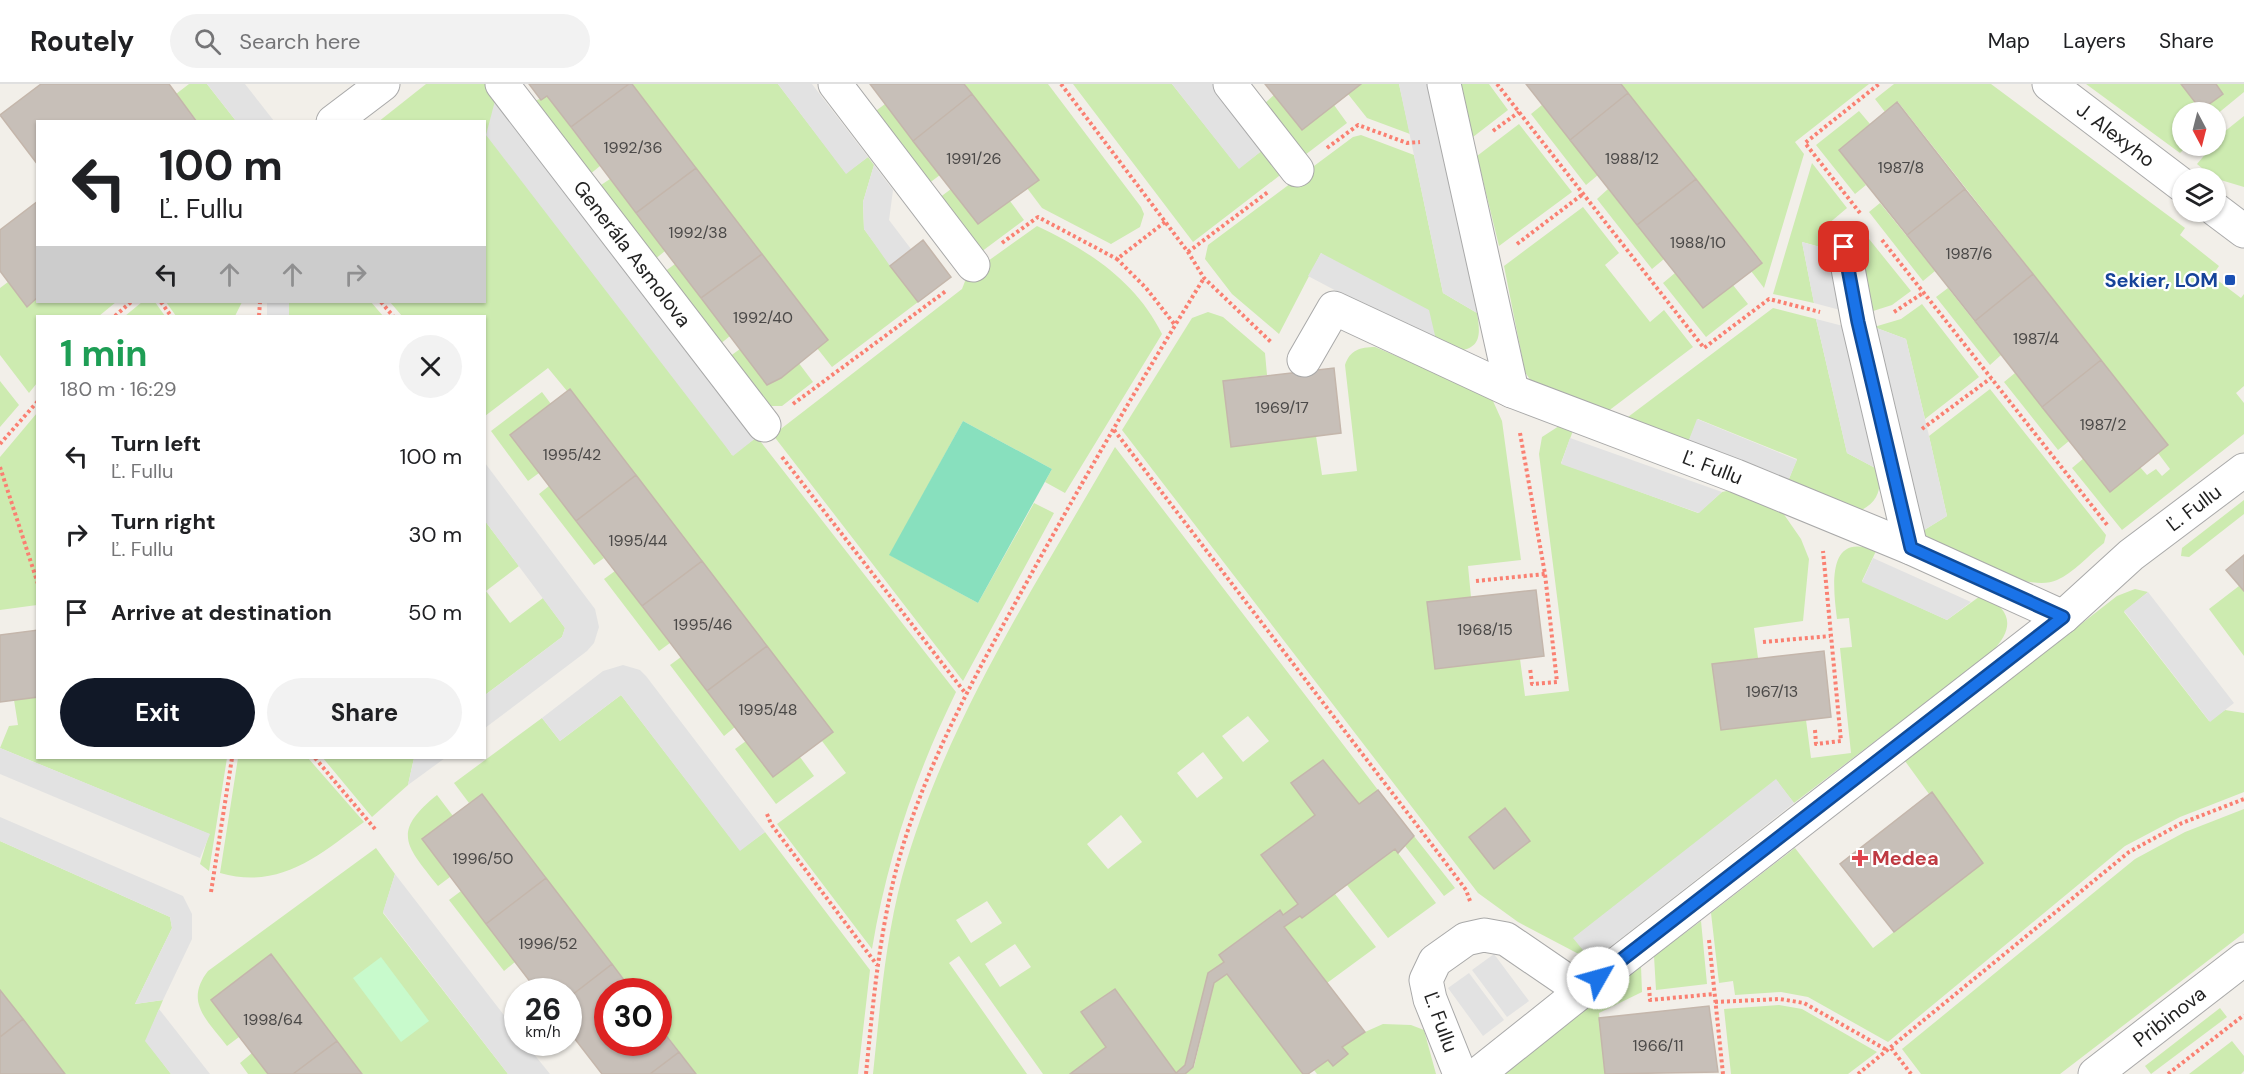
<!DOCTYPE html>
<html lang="en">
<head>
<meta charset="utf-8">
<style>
	body { margin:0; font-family:"DM Sans",sans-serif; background:#f2f2f2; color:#202124; height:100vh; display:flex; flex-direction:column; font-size:22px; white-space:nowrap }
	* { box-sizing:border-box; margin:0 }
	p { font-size:20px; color:#757577 }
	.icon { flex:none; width:33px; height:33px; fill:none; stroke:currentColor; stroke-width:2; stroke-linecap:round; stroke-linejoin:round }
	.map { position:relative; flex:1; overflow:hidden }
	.sheet { position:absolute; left:36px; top:231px; width:450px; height:444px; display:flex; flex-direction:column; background:#fff; border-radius:0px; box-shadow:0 2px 4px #0004 }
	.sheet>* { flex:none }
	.banner { position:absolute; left:36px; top:36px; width:450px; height:183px; border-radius:0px; box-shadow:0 2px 4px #0004; background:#fff; color:#202124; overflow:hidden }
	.needle { width:39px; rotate:173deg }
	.fabs { position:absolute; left:2172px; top:18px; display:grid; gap:12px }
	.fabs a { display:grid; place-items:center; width:54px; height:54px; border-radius:50%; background:#fff; box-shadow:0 2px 4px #0004; font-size:30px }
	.speed { position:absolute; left:504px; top:894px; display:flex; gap:12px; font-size:30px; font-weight:700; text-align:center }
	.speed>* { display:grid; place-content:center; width:78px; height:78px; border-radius:50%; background:#fff; box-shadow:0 2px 4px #0004; line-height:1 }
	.speed small { font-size:15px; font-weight:400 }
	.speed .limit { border:9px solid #d22; background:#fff; color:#111 }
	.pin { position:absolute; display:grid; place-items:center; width:51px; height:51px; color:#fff; margin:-26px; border-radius:12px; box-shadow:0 3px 9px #0006 }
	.me { position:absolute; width:66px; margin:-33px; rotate:52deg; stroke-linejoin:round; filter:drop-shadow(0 0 4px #0008) }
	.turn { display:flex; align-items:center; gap:21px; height:126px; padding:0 24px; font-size:27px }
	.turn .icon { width:78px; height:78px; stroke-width:2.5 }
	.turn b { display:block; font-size:42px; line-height:51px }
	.lanes { display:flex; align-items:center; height:57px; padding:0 24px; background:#0003; justify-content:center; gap:30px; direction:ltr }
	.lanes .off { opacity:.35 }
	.round { display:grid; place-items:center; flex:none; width:63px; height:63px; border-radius:32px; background:#f2f2f2 }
	.headline { display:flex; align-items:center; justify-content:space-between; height:102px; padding:0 24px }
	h1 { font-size:36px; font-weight:700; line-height:45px; color:#1e9e55 }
	.primary-button { display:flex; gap:12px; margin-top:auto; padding:12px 24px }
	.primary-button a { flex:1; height:69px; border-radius:36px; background:#111827; color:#fff; font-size:24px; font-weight:700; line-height:69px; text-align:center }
	.primary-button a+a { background:#f2f2f2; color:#202124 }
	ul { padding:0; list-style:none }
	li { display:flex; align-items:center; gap:18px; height:78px; padding:0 24px }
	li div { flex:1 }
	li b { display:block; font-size:22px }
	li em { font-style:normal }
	header { display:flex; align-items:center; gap:36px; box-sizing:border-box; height:84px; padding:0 30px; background:#fff; border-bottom:2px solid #e0e0e0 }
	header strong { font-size:28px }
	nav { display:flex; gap:33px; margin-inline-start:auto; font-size:21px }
	.search { width:420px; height:54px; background:#f2f2f2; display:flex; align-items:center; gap:15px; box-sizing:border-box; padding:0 21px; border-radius:33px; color:#757577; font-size:22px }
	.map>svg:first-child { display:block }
	.grass { fill:#cdebb0; fill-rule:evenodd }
	.park { fill:#c8facc }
	.pitch { fill:#88e0be }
	.parking { fill:#e2e2e2 }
	.building { fill:#c7bfb8; stroke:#c4b6ab; stroke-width:1.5 }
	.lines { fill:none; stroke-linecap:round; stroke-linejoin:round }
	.minor-casing { stroke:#a9a9a9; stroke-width:35 }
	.path { stroke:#fa8072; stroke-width:4; stroke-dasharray:3 3; stroke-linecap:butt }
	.minor { stroke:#fff; stroke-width:33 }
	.route-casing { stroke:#114b97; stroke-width:15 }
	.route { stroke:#1a73e8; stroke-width:10 }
	.transit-dot { fill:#1a4fb4; stroke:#fff; stroke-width:2 }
	.health-dot { fill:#e0444e; stroke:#fff; stroke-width:2 }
	.labels { text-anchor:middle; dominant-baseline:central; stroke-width:4.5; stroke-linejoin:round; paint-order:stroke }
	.number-label { font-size:16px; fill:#4b4948 }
	.street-label { font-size:20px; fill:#222; stroke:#fff }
	.transit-label { font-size:20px; font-weight:bold; fill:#164399; stroke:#fff; text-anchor:end }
	.health-label { font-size:20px; font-weight:bold; fill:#be3a42; stroke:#fff; text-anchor:start }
</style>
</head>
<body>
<header>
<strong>Routely</strong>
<div class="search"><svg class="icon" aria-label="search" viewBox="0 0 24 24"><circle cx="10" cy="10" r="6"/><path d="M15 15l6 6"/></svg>Search here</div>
<nav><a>Map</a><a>Layers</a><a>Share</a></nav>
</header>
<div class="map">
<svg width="2244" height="990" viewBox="0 0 2244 990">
	<rect width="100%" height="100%" fill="#f2efe9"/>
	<path class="grass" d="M189,0h18l29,37h-39l-21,-27z
		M426,0h61l245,371 25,-18 199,255c-40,82 -69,166 -84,257l-95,-125 69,-51 -24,-32 10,-9 -262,-343 -3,2 -19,-23 -63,48 -1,-100h-82l-12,-14h94v-180h-106z
		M632,0h146l68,89 22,-16 6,8 -11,37 1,27 54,73 -86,65 -15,-19 10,-8z
		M964,0h84l93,123 3,7 -4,13 -29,17 -69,-36 -15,-20 11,-8z
		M1073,0h99l67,84 25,-19 16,21 -1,6 -86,66z
		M1361,0h38l11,50 -43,-16 -19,-24z
		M1460,0h29l19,26 -35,27z
		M1621,0h248l-74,58 9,12 -40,134 -13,-17 11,-9z
		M1894,0h97l194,144 -5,7 39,31 -7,10 29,22 3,-4v92l-8,7 8,10v31l-122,96 -50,-62 12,-10 26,34 30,-25 7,8 9,-6 6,7 8,-7 -12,-16 10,-8 -270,-343 -13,10 -10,-13z
		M2086,0h158v8l-28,23v-3h-34v34h5l-7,7z
		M1274,11l28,35 32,-25 13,18 -42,32 -41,-51z
		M547,12l53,70 -11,9 -57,-73z
		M885,20l55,71 -12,9 -55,-71z
		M1542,21l56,70 -12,10 -55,-71z
		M1859,27l11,13 -31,26 27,35 -11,9 -39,-49z
		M2244,32v71l-30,-9 -17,-14 27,-32z
		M1519,40l53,68 -73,54 -22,-90z
		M1361,51l53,20 29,138 34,20c4,23 4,38 -25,38l-131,-98 -42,81 -47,-40 -27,-35 3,-14 145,-108z
		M1812,79l35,45 -20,17 4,25 -29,-8 12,61 -41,-9z
		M610,95l55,72 -11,9 -56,-73z
		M951,105l27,35 32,-23 14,19 -43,32 -42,-54z
		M1608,105l56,70 -12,10 -55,-70z
		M1880,119l55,68 -12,10 -54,-69z
		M1583,123l36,46 -14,12 45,57 14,-12 29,37 -86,65 -76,-31 -6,-9 -21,-106z
		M1037,142c51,24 99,55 125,108l-97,159 -20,-11 7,-13 -89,-48 -73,134 88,48 56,-100 20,10 -91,168 -190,-246 189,-146 5,-13z
		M1865,150l46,57 -19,14 -22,7 -15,-70z
		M675,180l55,72 -11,9 -55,-73z
		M1675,189l28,35 30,-23 15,19 -42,33 -43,-54z
		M8,198l19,25 10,-10 1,5h78l-17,14h-61l-1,67 -8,10 -29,-38v-67z
		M1948,204l53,67 -11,10 -54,-68z
		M142,218h13l10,14h-40z
		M166,218h76l-7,14h-59z
		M289,218h82l12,14h-94z
		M1922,220l57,73 -54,42 -19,-80 -32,-12 27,-8z
		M1773,224l43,11 31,134 32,17c2,20 0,31 -19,41l-74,-25 11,-27 -99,-40 -11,26 -63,-25z
		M1208,228l15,5 42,36 2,22 -44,6 8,66 85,-11 6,39 35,-4 -12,-106c5,-15 15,-18 30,-18l111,47 7,7 9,20 19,139 -53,6 3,31 -44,5 8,67 85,-10 5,37 44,-5 -30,-237 3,-17 17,-11 15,2 -13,35 137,50 24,-21 10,-2 42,15 9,8 18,26 8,20 -6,62 -49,7 4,30 -46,6 9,66 85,-10 5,38 40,-5 -11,-105 12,-1 -3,-29 -12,1c-4,-32 -11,-89 39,-68l-14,30 85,39 36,-26c29,17 32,33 9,58l-198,151 -18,-23 -202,158 18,23 -74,-39 -40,-29 -356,-463 70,-112z
		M740,265l33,33 25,-20 15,20 -31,24h-13l-40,-49z
		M2015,289l54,68 -11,9 -54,-68z
		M0,297l19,24 -19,22z
		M1990,305l116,146 -2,8c-15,12 -31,30 -47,37 -31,15 -110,-30 -136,-48l26,-16 -18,-80z
		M542,308l9,12 -12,69 -11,8 -37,-50z
		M37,329v192l-37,5v-153z
		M1115,363l263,343 -19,14 -36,-44 -32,23 24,32 -54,40 37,49 -15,11 -4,-5 -60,45 5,7 -16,11 -23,92 -9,8 -61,-84 -34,23 25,35 -36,27h-27l-84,-118 -10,7 78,111h-154c7,-66 12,-133 29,-197 43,-155 134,-292 213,-430zM1248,632l21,25 -26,21 -21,-26zM1203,668l20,26 -26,20 -20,-25zM1121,731l21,27 -34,27 -21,-25zM987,817l15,22 -31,20 -15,-23zM1015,860l16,23 -31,20 -15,-23z
		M549,402l55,72 -10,7 -55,-71z
		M2244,416v14l-55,43 -8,-1 1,-8z
		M485,437l34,45 -33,25 24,32 33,-25 22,30 -3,9 -77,58z
		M615,487l55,72 -11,8 -55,-72z
		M2239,502l5,5v65l-35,-47z
		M2135,505l13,3 -24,20 85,109 16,-11 19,3v79l-64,25 -55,29 -237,196 -80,-45 -27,-5 -46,3 -2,-14 -14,2 -8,-70 84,-65 78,100 110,-85 -51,-70 -3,1 -24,-33 212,-165z
		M681,573l54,70 -11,9 -54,-71z
		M621,611l119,155 25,-18 105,138 -12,104h-162l-37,-49 -1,-33 -25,-1 -151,-196 -13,8 -15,-20 88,-65 18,23z
		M37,613l1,61h189l-18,113 -9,-7 9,-30 -209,-86 9,-22 9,-1 -4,-25z
		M746,657l27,36 27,-20 14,19 -38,28 -41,-55z
		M238,674h70l56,64c-46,34 -84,68 -144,51z
		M323,674h91l-6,27 -36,32z
		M437,711l16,21 -31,23 28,38 -12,9c-31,-40 -48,-53 -1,-91z
		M2244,725v124l-184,141h-139l-19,-25 233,-190 50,-27z
		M1414,752l41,52 -11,8 -39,-50z
		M0,757l170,76 2,11 -37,76 28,-4 -17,41 25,33h-106l-65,-84z
		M376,764l19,26 -12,39 125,161h-146l-91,-120 -60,46 28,37 -12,9c-20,-26 -43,-44 -19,-75z
		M1395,765l41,54 -48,35 -41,-53z
		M461,807l54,71 -11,9 -55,-71z
		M1335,810l41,53 -49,36 -43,-56 16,-11 2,2z
		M1701,837l6,63 -51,6 -2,-34z
		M1641,882l1,26 -43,21 6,61h-105z
		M1227,890l76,100h-118l9,-7 20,-84z
		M1779,921l23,4 75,43 -29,22h-117l-7,-65z
		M2220,924l7,9 -76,57 -6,-8z
		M1383,940l28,1 13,5 12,44h-119l-3,-4 14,-10 5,6 14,-12 -5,-7 23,-15z
		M2232,957l12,15v15l-3,3h-52z
		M252,969l16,21h-20l-8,-11z"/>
	<path class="park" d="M381,873l48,64 -28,21 -48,-64z"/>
	<path class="pitch" d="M963,337l89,48 -74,134 -89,-48z"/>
	<path class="parking" d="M207,0h38l29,37h-38z
		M778,0h34l56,73 -22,17z
		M1172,0h41l51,65 -25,20z
		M1399,0h30l48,229 -34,-20z
		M496,13l261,340 -24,19 -247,-321z
		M874,81l19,25 -4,30 22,29 -21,17 -26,-37 -1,-27z
		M1802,158l29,8 13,61 -30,-8z
		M1321,169l108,57 8,34 -129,-68z
		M267,218h22v14h-22z
		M1816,235l31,8 32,143 -32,-17z
		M1874,243l32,12 23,97 18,80 -26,16z
		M1697,335l100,41 -11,26 -99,-41z
		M1570,354l152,54 -23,21 -138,-49z
		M485,379l110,146 4,18 -5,16 -7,8 -102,77v-33l77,-58 3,-9 -80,-107z
		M1873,474l98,44 -24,18 -85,-38z
		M2148,508l86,111 -24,19 -86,-111z
		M623,581l17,5 6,6 119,156 -25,19 -119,-156 -61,46 -18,-23 61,-47z
		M0,664l210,86 -10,24 -200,-84z
		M414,674h31l-37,27z
		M1776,695l18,24 -202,158 -19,-23z
		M0,733l183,79 9,18v25l-29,61 -28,4 37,-76 -2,-11 -170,-76z
		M395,790l122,158 1,10 7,1 25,31h-42l-125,-162z
		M1494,870l35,47 -22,16 -35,-47z
		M1469,889l35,47 -21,16 -35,-48z
		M159,925l51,65h-39l-26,-33z"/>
	<path class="building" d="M41,0h128l28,38h-159v43l-38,-50z
		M629,0l-58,43 -24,-31 -6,4 -12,-16z
		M629,0h3l64,84 -60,45 -65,-86z
		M870,0h94l8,10 -59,47z
		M1265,0h96l-59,46z
		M1526,0h95l7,9 -58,47z
		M2181,0h35l7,10 -22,16z
		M1628,9l68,86 -59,46 -67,-85z
		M972,10l67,86 -61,44 -65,-83z
		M1897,18l68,87 -58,46 -68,-85z
		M696,84l66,86 -61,44 -65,-85z
		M1696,95l66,84 -59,45 -66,-83z
		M1965,105l68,85 -58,47 -68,-86z
		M38,117v96l-11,10 -27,-36v-41z
		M923,156l28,37 -33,25 -28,-36z
		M762,170l66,86 -47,38 -14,7 -66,-87z
		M2033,190l68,86 -59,47 -67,-86z
		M2101,276l67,85 -58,47 -68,-85z
		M1334,284l7,65 -110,14 -8,-66z
		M570,305l66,86 -60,46 -66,-86z
		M636,391l66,86 -60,45 -66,-85z
		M2244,471v36l-18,-21z
		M702,477l65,85 -60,45 -65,-85z
		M1536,506l8,66 -109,13 -8,-67z
		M38,546v67l-38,5v-67z
		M767,562l66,86 -60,45 -66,-86z
		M1824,567l7,66 -110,13 -9,-66z
		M1323,676l36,44 19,-14 36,46 -16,17 -3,-4 -93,69 -2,-2 -16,11 81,105 -23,15 6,7 -15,12 -5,-6 -20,14h-5l-76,-100 -13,9 -21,84 -8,7h-115l36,-27 -25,-35 34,-23 61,84 9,-8 23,-92 16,-11 -5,-7 61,-45 3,5 15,-11 -37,-49 54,-40 -24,-32z
		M1932,708l51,71 -89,69 -54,-68z
		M482,710l64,84 -60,46 -64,-85z
		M1505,724l25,33 -36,28 -25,-32z
		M546,794l66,86 -44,34v-6h-30l-52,-68z
		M271,870l66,87 -44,33h-25l-57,-74z
		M612,880l21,28h-25v50h50v-17l21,27 -29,22h-48l-34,-44v-32z
		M0,906l23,29 -23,18z
		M1709,922l9,66 -113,2 -6,-56z
		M23,935l42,55h-65v-37z
		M337,957l25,33h-69z
		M679,968l17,22h-46z"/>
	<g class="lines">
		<g class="minor-casing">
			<g id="minor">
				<path id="s1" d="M502,0l262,341"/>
				<path d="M835,0l138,181"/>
				<path d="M1230,0l67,86"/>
				<path d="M1444,0l68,307"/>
				<path id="s2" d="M2049,0l133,101"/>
				<path d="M333,38l50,-38"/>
				<path d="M2216,126l28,21"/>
				<path d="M1844,163l14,75 53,226"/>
				<path id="s3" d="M1304,276l30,-52 178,83 224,85 175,72 152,69"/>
				<path id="s4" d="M1460,990l-30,-75 -4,-19 9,-19 31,-22 18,-4 22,4 76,52 481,-374 68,-62 113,-85"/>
				<path d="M1478,990l104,-83"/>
				<path id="s5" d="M2095,990l149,-115"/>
			</g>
		</g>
		<path class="path" d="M1061,0l127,168 16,26 68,65
			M1497,0l207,264 65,-49 51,13
			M1493,47l26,-19
			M1327,64l31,-23 49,18 13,-1
			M1860,129l-55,-70 74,-59
			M1165,138l-48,37 29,29 29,37
			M1882,156l226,286
			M1002,159l36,-26 79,42
			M1517,160l66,-50
			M1188,168l80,-60
			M161,218l10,14
			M381,218l12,14
			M1894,228l29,-19
			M115,232l16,-14
			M259,232l1,-14
			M793,320l153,-113
			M1922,345l69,-51
			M1114,346l325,424 27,36 4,11
			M1520,349l25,141 12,108 -25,2 -2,-16
			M0,360l38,-43
			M782,373l184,237
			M0,383l38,117
			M1476,497l69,-7
			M1763,558l67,-6
			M1815,646l1,14 25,-3 -18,-190
			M315,674l60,71
			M767,730l4,10 106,141
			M211,808l21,-134
			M1709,856l14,134
			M1649,903l1,13 64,-6
			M1715,918l65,-3 24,4 83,47
			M1891,964l20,26
			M866,990c8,-81 15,-163 41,-241 30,-90 75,-170 121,-253 56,-102 115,-203 176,-302
			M1858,990l271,-222 53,-29 62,-24
			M2168,990l76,-59"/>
		<use href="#minor" class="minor"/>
	</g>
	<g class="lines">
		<g class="route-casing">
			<path id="route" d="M1598,894l465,-361 -152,-69 -53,-226 -14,-75"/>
		</g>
		<use href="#route" class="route"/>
	</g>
	<rect class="transit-dot" x="2224" y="190" width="12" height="12" rx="3"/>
	<path class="health-dot" d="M1857 765h6v6h6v6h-6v6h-6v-6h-6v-6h6z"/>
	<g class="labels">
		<g class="number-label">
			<text x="633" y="63">1992/36</text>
			<text x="974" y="74">1991/26</text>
			<text x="1632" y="74">1988/12</text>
			<text x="1901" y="83">1987/8</text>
			<text x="698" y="148">1992/38</text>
			<text x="1698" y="158">1988/10</text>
			<text x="1969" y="169">1987/6</text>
			<text x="763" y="233">1992/40</text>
			<text x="2036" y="254">1987/4</text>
			<text x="1282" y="323">1969/17</text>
			<text x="2103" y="340">1987/2</text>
			<text x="572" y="370">1995/42</text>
			<text x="638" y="456">1995/44</text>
			<text x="703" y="540">1995/46</text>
			<text x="1485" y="545">1968/15</text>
			<text x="1772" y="607">1967/13</text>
			<text x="768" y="625">1995/48</text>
			<text x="483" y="774">1996/50</text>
			<text x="548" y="859">1996/52</text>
			<text x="273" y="935">1998/64</text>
			<text x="1658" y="961">1966/11</text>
		</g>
		<g class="street-label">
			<text stroke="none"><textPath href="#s2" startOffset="84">J. Alexyho</textPath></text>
			<text stroke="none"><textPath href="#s1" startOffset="214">Generála Asmolova</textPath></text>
			<text stroke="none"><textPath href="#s3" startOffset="471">Ľ. Fullu</textPath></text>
			<text stroke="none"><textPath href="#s4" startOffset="1072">Ľ. Fullu</textPath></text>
			<text stroke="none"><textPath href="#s5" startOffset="94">Pribinova</textPath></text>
			<text transform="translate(1441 938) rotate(70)">Ľ. Fullu</text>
		</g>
		<g class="transit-label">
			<text x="2218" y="196">Sekier, LOM</text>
		</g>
		<g class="health-label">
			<text x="1872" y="774">Medea</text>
		</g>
	</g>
</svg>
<div class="fabs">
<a><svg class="needle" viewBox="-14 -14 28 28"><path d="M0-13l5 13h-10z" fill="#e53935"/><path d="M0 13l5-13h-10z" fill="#757577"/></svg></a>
<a><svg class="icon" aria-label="layers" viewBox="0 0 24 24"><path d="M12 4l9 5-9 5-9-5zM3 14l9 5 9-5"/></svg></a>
</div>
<div class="speed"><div>26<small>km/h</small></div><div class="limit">30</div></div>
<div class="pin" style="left:1844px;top:163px;background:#d93025"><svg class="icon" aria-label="arrive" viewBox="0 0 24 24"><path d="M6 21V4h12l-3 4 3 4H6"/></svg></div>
<svg class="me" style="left:1598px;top:894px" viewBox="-20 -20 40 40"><circle r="19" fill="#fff"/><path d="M0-13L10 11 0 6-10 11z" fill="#1a73e8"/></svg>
<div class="banner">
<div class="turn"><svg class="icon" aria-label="left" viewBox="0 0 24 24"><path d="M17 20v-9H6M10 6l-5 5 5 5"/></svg><div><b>100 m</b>Ľ. Fullu</div></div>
<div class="lanes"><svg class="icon" aria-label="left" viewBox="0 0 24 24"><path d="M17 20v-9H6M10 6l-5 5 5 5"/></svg><svg class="icon off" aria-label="ahead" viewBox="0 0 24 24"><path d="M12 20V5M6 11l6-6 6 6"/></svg><svg class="icon off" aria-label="ahead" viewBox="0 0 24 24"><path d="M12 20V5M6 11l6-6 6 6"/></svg><svg class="icon off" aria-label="right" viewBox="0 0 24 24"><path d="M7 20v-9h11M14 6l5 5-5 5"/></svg></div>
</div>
<section class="sheet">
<div class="headline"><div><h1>1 min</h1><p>180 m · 16:29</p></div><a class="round"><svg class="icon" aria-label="close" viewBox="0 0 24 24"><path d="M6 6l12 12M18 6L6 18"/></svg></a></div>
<ul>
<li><svg class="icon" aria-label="left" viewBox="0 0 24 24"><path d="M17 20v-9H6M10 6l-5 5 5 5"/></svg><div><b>Turn left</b><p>Ľ. Fullu</p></div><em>100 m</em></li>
<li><svg class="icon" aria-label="right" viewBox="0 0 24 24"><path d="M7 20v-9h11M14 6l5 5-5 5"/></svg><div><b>Turn right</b><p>Ľ. Fullu</p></div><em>30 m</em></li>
<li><svg class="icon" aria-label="arrive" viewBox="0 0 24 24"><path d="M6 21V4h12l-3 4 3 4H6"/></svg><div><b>Arrive at destination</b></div><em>50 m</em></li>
</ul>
<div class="primary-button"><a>Exit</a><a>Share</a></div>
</section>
</div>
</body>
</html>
